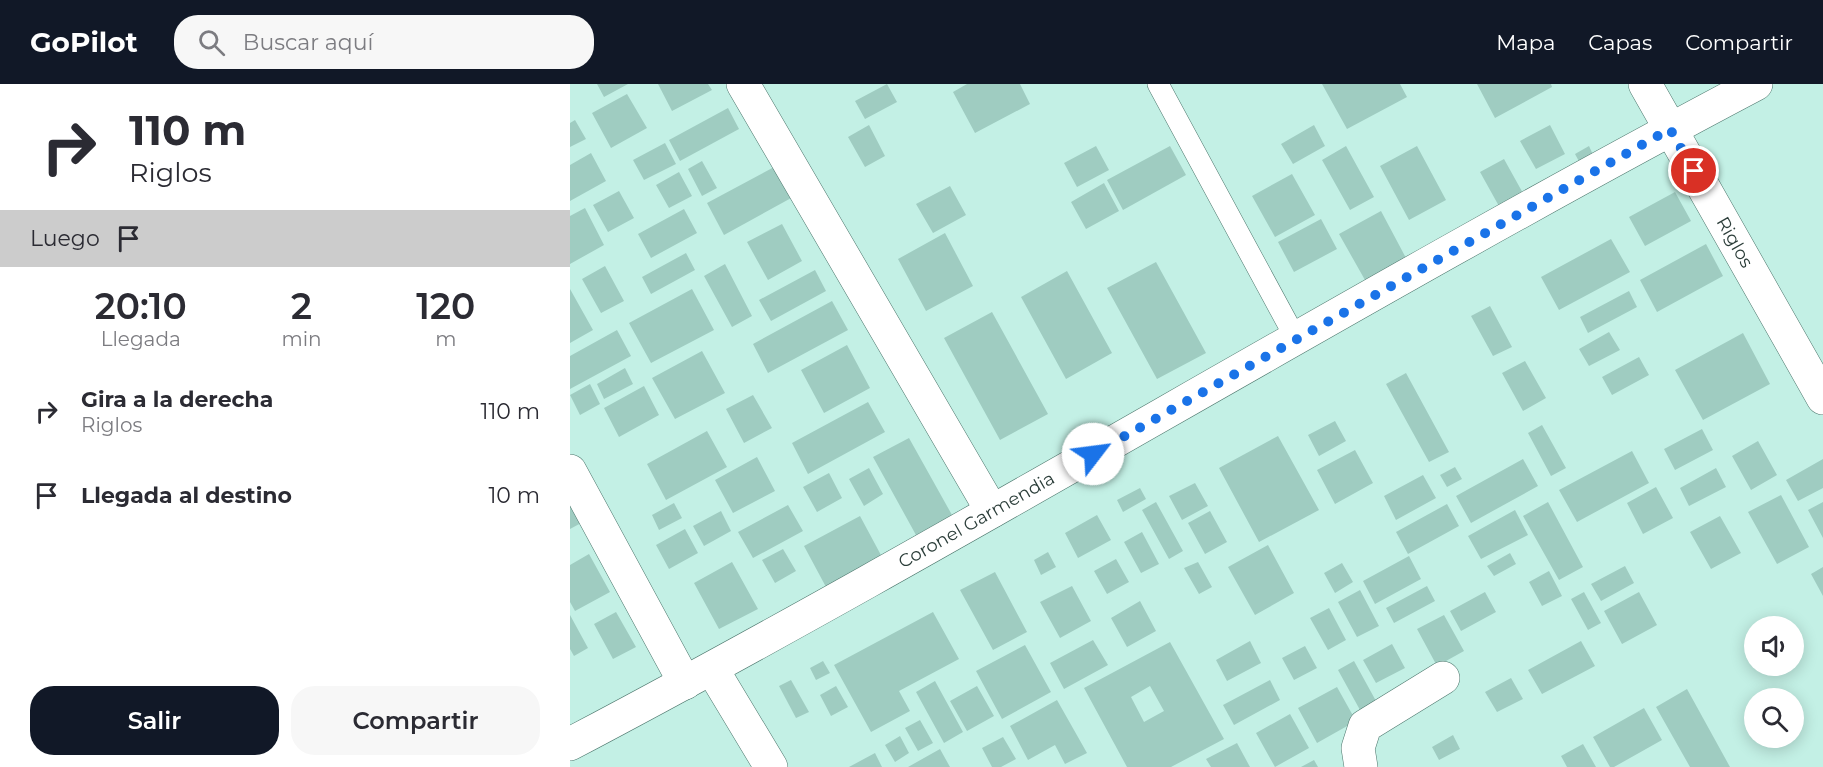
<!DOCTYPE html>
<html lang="es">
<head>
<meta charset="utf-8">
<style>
	body { margin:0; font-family:Montserrat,sans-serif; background:#f7f7f7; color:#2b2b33; height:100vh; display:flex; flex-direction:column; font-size:22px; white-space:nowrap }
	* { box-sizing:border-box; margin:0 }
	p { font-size:20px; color:#7c7c81 }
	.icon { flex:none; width:33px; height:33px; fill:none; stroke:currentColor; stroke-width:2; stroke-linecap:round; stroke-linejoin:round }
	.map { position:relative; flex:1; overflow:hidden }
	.sheet { display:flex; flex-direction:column; background:#fff; width:570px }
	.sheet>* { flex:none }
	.top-card { background:#fff; color:#2b2b33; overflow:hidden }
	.tools { position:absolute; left:1174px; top:532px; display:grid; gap:12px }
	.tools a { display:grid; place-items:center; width:60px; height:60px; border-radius:50%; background:#fff; box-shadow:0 3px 15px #0003; font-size:30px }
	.pin { position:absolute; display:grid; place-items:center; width:51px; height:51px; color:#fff; margin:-26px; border:3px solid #fff; border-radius:50%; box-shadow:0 2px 6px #0007 }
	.me { position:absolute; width:66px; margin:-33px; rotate:60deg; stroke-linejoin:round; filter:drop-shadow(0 0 4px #0008) }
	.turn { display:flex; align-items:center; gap:21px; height:126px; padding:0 30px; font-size:27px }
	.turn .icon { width:78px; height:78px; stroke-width:2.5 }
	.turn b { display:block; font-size:42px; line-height:51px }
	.then { display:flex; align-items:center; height:57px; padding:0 30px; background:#0003; gap:12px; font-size:22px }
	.eta { display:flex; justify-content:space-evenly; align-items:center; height:102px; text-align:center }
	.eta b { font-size:36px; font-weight:600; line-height:42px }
	.primary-button { display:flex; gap:12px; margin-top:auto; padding:12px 30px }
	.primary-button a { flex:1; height:69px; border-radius:24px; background:#111827; color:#fff; font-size:24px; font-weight:600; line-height:69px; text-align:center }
	.primary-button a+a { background:#f7f7f7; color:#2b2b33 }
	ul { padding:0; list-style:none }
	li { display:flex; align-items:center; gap:18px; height:84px; padding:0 30px }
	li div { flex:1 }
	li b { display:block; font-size:22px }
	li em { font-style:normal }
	header { display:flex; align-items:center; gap:36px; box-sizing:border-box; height:84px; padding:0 30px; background:#111827; color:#fff }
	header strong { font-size:28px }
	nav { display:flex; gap:33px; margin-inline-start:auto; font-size:21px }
	.search { width:420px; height:54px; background:#f7f7f7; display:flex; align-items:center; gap:15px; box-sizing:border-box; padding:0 21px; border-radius:24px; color:#7c7c81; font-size:22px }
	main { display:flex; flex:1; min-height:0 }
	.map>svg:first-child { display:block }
	.building { fill:#9fccc1; fill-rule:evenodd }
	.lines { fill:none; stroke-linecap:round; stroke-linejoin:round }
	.service-casing { stroke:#4d776d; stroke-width:22 }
	.minor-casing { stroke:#4d776d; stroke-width:34 }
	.service { stroke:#fff; stroke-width:21 }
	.minor { stroke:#fff; stroke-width:33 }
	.route { stroke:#1a73e8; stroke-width:10; stroke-dasharray:0 18 }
	.labels { text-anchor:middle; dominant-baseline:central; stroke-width:4.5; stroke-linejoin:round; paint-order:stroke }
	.street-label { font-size:18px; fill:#2c3e3a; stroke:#c3f0e5 }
</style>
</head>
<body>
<header>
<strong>GoPilot</strong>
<div class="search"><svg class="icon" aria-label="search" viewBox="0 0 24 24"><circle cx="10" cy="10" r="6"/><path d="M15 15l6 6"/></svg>Buscar aquí</div>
<nav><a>Mapa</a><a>Capas</a><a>Compartir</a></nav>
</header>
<main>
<section class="sheet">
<div class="top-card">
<div class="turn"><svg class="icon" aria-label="right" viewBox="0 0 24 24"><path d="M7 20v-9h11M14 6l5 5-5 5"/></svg><div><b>110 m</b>Riglos</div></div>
<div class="then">Luego<svg class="icon" aria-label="arrive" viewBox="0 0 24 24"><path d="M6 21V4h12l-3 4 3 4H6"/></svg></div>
</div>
<div class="eta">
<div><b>20:10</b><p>Llegada</p></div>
<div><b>2</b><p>min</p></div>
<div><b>120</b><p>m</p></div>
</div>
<ul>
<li><svg class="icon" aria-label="right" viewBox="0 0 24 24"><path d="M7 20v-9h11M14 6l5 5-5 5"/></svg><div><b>Gira a la derecha</b><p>Riglos</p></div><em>110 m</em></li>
<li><svg class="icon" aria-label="arrive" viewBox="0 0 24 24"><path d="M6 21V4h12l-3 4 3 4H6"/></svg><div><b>Llegada al destino</b></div><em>10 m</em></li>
</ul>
<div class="primary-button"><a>Salir</a><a>Compartir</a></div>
</section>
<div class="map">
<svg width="1253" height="683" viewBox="0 0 1253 683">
	<rect width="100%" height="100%" fill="#c3f0e5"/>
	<path class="building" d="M27,0h31l-24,13z
		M88,0h50l4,6 -40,21z
		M317,0l10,18 -32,17 -10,-18z
		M397,0h53l10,20 -55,29 -22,-41z
		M752,0h78l7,13 -60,32z
		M907,0h74l1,3 -57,31z
		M57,10l20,34 -36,20 -19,-35z
		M158,24l11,21 -59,32 -11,-21z
		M5,36l11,19 -16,8v-24z
		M299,41l16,31 -20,11 -17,-30z
		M744,41l11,21 -32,18 -12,-20z
		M980,41l15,29 -29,15 -16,-28z
		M95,59l11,21 -32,16 -11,-20z
		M526,62l13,24 -32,17 -13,-24z
		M600,62l16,29 -63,35 -16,-30z
		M776,62l28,51 -24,13 -28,-50z
		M847,62l29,54 -37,20 -29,-54z
		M1019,62l6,13 -13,8 -7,-13z
		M21,69l15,28 -36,20v-36z
		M934,75l20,36 -24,13 -20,-36z
		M132,77l15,27 -15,8 -14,-27z
		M206,82l17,31 -69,38 -17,-32z
		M109,88l13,24 -23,12 -13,-23z
		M722,90l23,41 -40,22 -23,-41z
		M534,99l15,28 -33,18 -15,-27z
		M380,102l16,29 -33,18 -17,-29z
		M49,107l15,27 -26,14 -15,-27z
		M1105,108l16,29 -46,25 -16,-29z
		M15,124l19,37 -34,19v-48z
		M114,125l13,24 -46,25 -13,-24z
		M811,127l25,47 -41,22 -26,-46z
		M751,135l16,30 -43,23 -16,-30z
		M212,140l20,37 -34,19 -21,-38z
		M375,149l28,53 -47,25 -28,-52z
		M1041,155l19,33 -71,38 -18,-33z
		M1136,160l17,32 -66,36 -17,-32z
		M116,169l9,17 -44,24 -9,-17z
		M586,178l50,91 -49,26 -50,-91z
		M155,180l27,52 -20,11 -28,-51z
		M35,182l19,35 -23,12 -19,-34z
		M245,186l11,21 -55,30 -12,-21z
		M497,187l45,82 -46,26 -45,-82z
		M0,205l23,41 -23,13z
		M122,205l22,41 -63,33 -22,-40z
		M1059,207l8,16 -49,26 -8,-16z
		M262,217l16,29 -80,43 -15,-29z
		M920,222l22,41 -19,9 -22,-40z
		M422,228l56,102 -48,26 -56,-102z
		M47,246l14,26 -61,33v-33z
		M1039,248l11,18 -31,16 -10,-17z
		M1173,249l27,51 -67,36 -28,-50z
		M277,261l23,43 -46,25 -23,-43z
		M132,267l23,42 -50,26 -23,-41z
		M1069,273l10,18 -37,20 -10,-18z
		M955,277l21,37 -23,13 -21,-38z
		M55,284l8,16 -29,15 -7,-15z
		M836,289l43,79 -20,10 -43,-78z
		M20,300l10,20 -20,11 -10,-20z
		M74,302l15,29 -40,22 -15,-29z
		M183,311l19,33 -28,15 -18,-34z
		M298,318l17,30 -77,42 -16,-31z
		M765,337l11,20 -27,15 -11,-21z
		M972,341l24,43 -15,8 -23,-43z
		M1132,345l11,21 -38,20 -11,-21z
		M137,347l20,36 -61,33 -19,-36z
		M708,352l41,74 -60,32 -40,-74z
		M339,354l43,77 -36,20 -43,-78z
		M1188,357l19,34 -26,15 -19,-34z
		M785,366l18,33 -38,21 -18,-34z
		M1062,367l17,32 -72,39 -18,-32z
		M187,373l18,34 -42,22 -18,-33z
		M953,375l15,27 -67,37 -15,-27z
		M1253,375v29l-25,13 -12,-21z
		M885,383l7,12 -15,8 -7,-12z
		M299,384l14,26 -19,12 -15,-27z
		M1146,384l10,19 -37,19 -9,-18z
		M259,389l13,25 -25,14 -14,-25z
		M853,391l13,23 -40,22 -12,-24z
		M625,399l13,23 -26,14 -13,-24z
		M1086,403l17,31 -30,16 -16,-31z
		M570,404l6,11 -23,13 -6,-12z
		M1211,411l28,52 -32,17 -29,-52z
		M0,415l13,23 -13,7z
		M586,418l27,49 -14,8 -27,-49z
		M978,418l35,65 -24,13 -36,-64z
		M1253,418v36l-15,-28z
		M104,419l8,15 -23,12 -7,-15z
		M877,420l12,22 -51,28 -12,-22z
		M218,421l15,26 -50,27 -15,-26z
		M945,426l13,25 -47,24 -13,-23z
		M151,427l10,20 -27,15 -11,-20z
		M640,427l17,31 -22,12 -17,-31z
		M527,431l14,25 -33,18 -13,-25z
		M290,432l22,41 -56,30 -22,-41z
		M1150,432l21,37 -30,16 -21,-37z
		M115,445l13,24 -29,16 -13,-24z
		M572,448l17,32 -18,9 -17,-31z
		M698,461l26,48 -39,22 -27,-48z
		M213,465l13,22 -21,12 -13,-23z
		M478,468l8,15 -15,8 -7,-15z
		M940,469l6,11 -22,12 -7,-10z
		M19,470l21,38 -35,19 -5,-9v-37z
		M839,472l12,23 -46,25 -12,-23z
		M546,475l13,23 -22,12 -13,-23z
		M162,478l26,47 -39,20 -25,-46z
		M628,478l14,25 -13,7 -15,-26z
		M772,479l11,19 -18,11 -11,-20z
		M1055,482l9,17 -33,18 -10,-17z
		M1253,483v29l-12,-22z
		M979,487l13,25 -20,10 -13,-24z
		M425,488l32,60 -34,18 -33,-60z
		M502,502l19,35 -31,17 -20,-36z
		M857,502l8,15 -41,22 -8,-15z
		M790,506l19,36 -22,11 -19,-35z
		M915,508l11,20 -35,19 -11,-20z
		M1014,508l17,31 -13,7 -17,-31z
		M1069,508l18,33 -35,19 -18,-33z
		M570,517l16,30 -29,16 -16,-29z
		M759,524l17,32 -18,10 -18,-32z
		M46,528l20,35 -23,12 -19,-35z
		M363,528l26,47 -60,32 11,20 -39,21 -37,-67z
		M0,531l18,33 -14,8 -4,-7z
		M874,531l20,36 -27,15 -20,-37z
		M523,556l15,25 -44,24 -14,-26z
		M680,557l11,22 -34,18 -11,-21z
		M1011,557l14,25 -53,28 -14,-24z
		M600,558l54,97 -53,28h-44l-43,-79zM580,602l14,25 -20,11 -13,-25z
		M822,560l13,24 -29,15 -13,-23z
		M455,561l26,47 -49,27 -26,-48z
		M735,562l12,22 -23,12 -12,-22z
		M253,577l7,12 -14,7 -6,-12z
		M784,577l22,40 -16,9 -22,-40z
		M941,594l12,21 -26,13 -12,-20z
		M221,596l18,32 -13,6 -17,-32z
		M700,596l10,20 -46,25 -11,-20z
		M365,597l28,51 -19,11 -28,-51z
		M266,602l12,21 -17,9 -11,-21z
		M407,602l17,30 -27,15 -17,-30z
		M767,603l19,34 -39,22 -19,-35z
		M1117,605l43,78h-40l-34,-60z
		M487,616l30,53 -22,11 -10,-19 -27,15 -18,-34z
		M1074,624l18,32 -48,27h-4l-17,-30z
		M720,630l19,34 -34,19 -19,-34z
		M350,636l13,23 -15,8 -13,-23z
		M883,651l7,14 -21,11 -7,-13z
		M330,652l9,17 -14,9 -10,-17z
		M433,653l13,22 -15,8h-9l-10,-19z
		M667,659l13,24h-39l-5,-8z
		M1013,660l13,23h-29l-6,-11z
		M370,665l10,18h-42z
		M305,669l7,14h-33z
		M744,676l4,7h-17z"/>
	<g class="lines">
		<g class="service-casing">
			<path id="service" d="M588,0l138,255"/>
		</g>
		<g class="minor-casing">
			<g id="minor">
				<path d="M173,0l249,427"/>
				<path id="s1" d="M1075,0l178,314"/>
				<path d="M0,387l115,212"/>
				<path d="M142,585l59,98"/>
				<path id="s2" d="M0,660c400,-211 786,-449 1186,-660"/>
				<path d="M791,683l-3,-19 7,-22 78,-48"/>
			</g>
		</g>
		<use href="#service" class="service"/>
		<use href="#minor" class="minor"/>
	</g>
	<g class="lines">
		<path class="route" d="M523,370l577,-325 24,42"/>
	</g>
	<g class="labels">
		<g class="street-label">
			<text stroke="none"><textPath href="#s1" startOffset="182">Riglos</textPath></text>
			<text stroke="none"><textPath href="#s2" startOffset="464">Coronel Garmendia</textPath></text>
		</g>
	</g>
</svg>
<div class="tools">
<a><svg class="icon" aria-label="sound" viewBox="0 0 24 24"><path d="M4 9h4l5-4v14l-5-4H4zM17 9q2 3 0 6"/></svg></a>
<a><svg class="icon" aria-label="search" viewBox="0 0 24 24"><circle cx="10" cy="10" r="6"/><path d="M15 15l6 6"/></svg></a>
</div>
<div class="pin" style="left:1124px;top:87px;background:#d93025"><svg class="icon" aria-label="arrive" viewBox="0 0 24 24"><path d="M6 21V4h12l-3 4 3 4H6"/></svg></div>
<svg class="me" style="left:523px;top:370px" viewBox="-20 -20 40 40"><circle r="19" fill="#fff"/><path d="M0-13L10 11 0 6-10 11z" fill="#1a73e8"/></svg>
</div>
</main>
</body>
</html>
